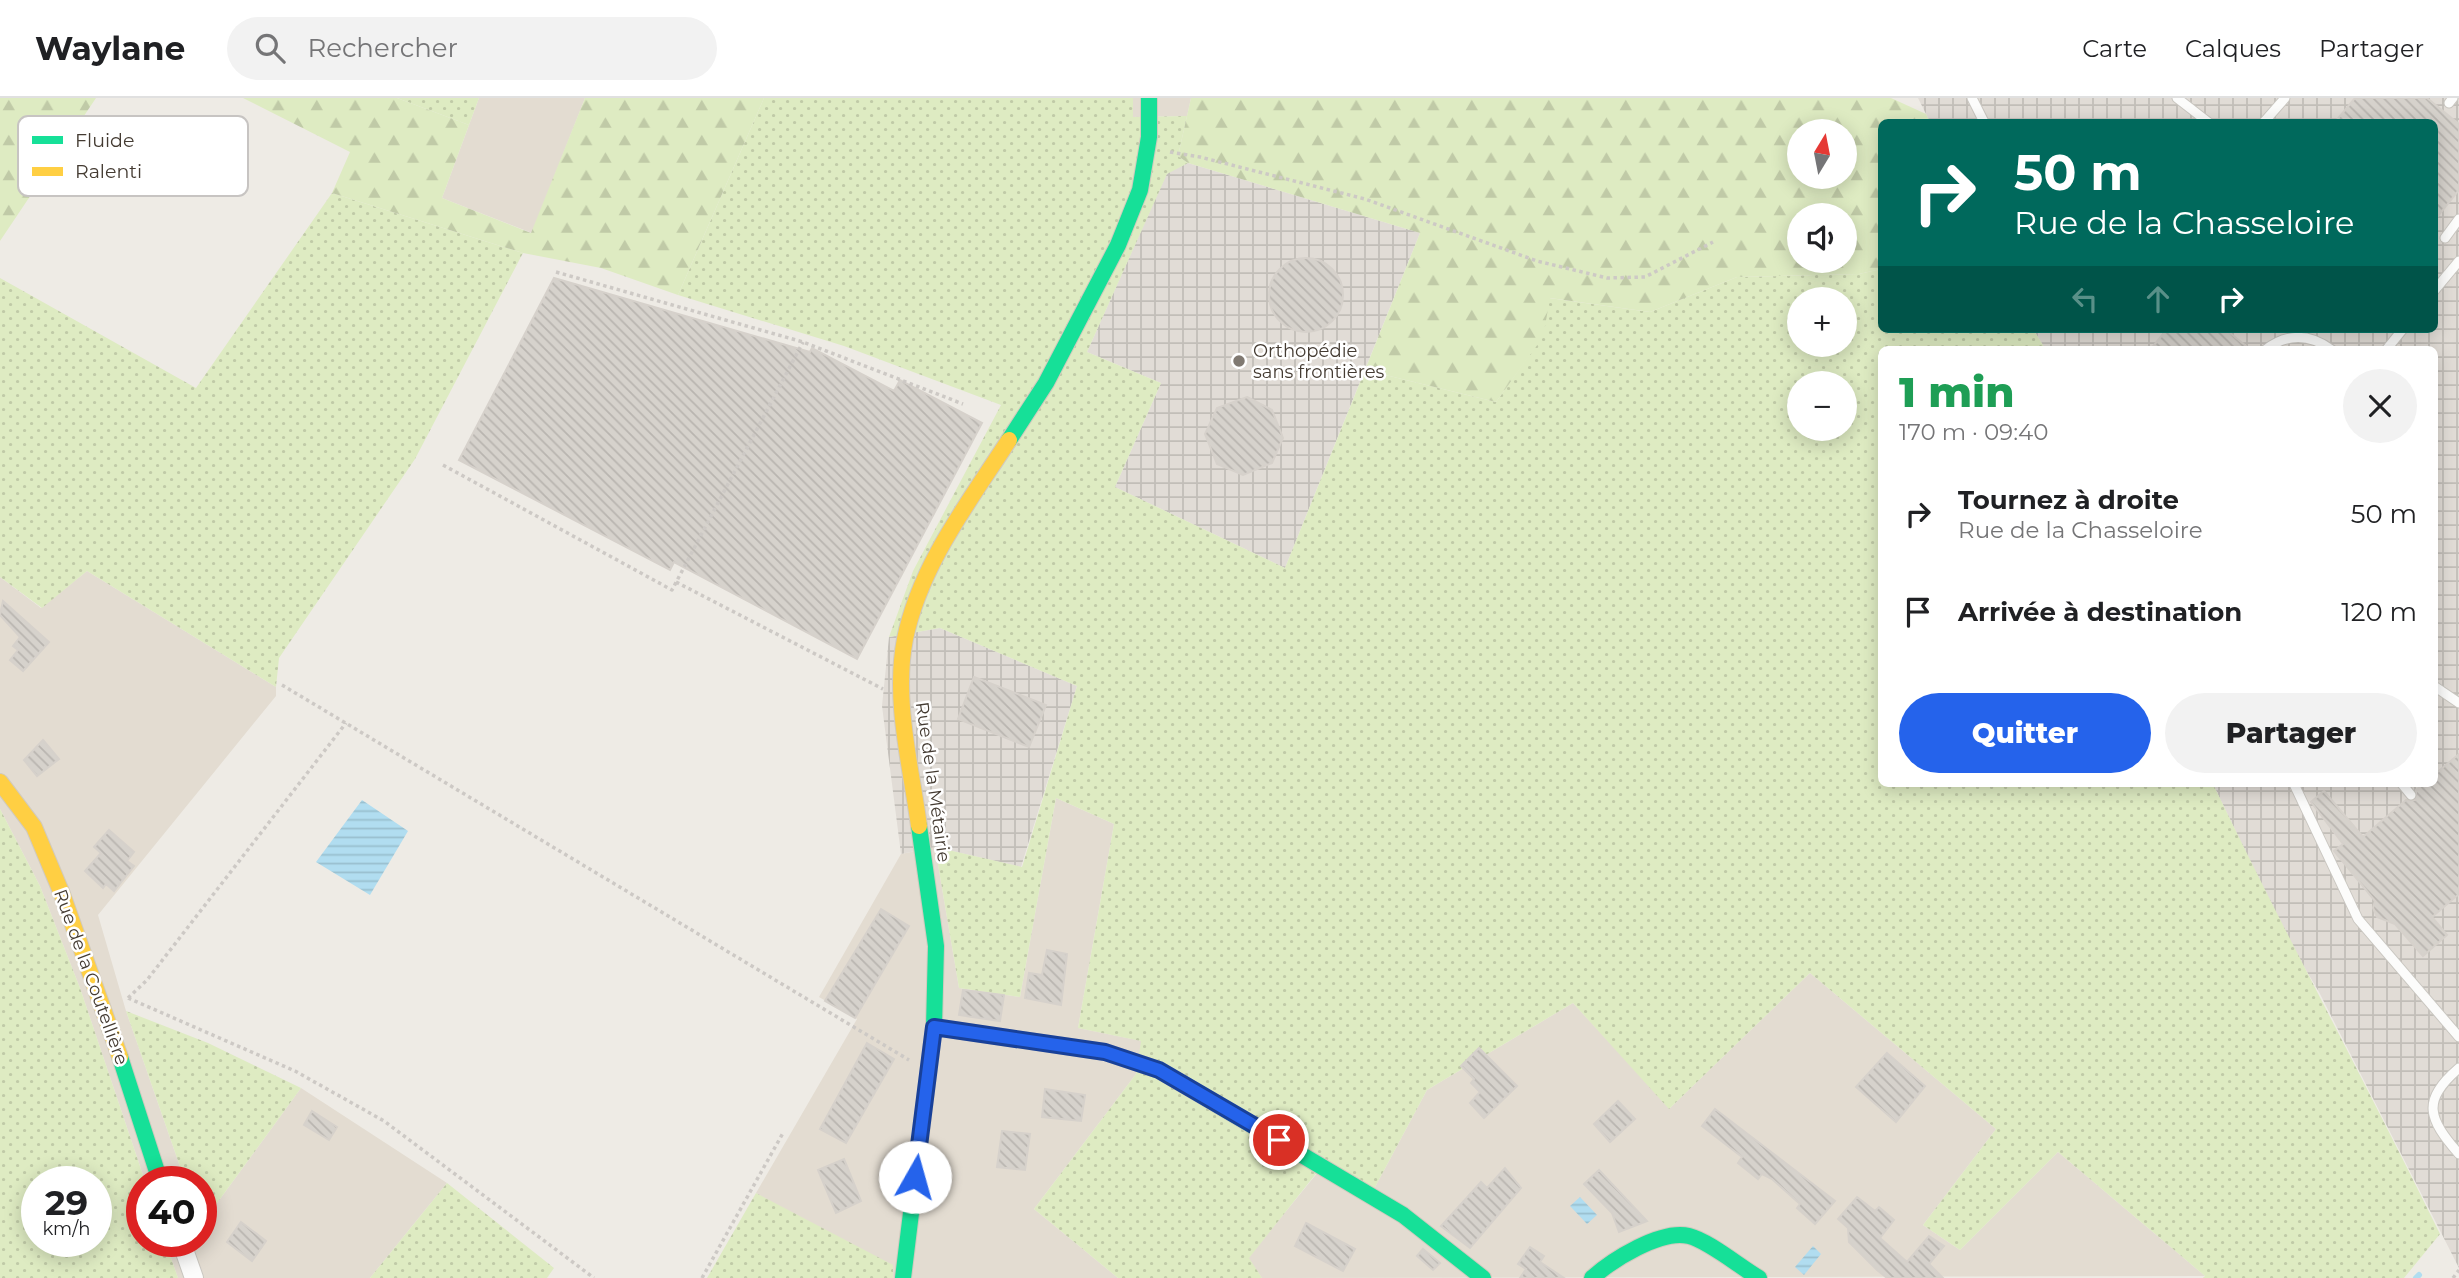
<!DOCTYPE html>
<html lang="fr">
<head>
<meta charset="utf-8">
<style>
	body { margin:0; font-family:Montserrat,sans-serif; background:#f2f2f2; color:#202124; height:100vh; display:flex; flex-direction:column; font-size:26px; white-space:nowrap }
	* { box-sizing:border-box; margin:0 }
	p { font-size:23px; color:#757577 }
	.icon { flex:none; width:38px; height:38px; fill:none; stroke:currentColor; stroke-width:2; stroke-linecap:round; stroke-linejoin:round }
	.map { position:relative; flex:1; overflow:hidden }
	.details { position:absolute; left:1878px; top:248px; width:560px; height:441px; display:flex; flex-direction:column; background:#fff; border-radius:10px; box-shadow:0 4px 18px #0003 }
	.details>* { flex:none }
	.top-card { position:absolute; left:1878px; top:21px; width:560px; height:214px; border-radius:10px; box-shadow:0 4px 18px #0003; background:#00695c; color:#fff; overflow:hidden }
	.needle { width:46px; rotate:10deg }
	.tools { position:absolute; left:1787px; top:21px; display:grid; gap:14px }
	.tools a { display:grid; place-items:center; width:70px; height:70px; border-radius:50%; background:#fff; box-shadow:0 4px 18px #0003; font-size:35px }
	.speed { position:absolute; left:21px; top:1068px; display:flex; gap:14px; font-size:35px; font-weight:700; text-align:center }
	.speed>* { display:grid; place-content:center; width:91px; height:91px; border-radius:50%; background:#fff; box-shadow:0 4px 18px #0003; line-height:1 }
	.speed small { font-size:18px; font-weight:400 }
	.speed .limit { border:10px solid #d22; background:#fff; color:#111 }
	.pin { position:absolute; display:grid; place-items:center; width:60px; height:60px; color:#fff; margin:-30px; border:4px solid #fff; border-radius:50%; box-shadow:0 2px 7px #0007 }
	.me { position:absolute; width:77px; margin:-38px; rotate:7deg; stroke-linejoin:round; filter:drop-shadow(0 0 5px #0008) }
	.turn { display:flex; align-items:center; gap:24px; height:147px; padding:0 21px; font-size:32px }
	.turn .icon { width:91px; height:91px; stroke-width:2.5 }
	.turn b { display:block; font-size:49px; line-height:60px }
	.lanes { display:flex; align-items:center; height:66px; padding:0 21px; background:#0003; justify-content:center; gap:35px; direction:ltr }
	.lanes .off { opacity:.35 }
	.round { display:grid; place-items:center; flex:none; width:74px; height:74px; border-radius:37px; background:#f2f2f2 }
	.headline { display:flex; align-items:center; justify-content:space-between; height:119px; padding:0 21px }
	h1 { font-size:42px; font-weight:800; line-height:52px; color:#1e9e55 }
	.cta { display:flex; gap:14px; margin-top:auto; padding:14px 21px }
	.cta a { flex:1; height:80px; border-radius:42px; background:#2563eb; color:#fff; font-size:28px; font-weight:800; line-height:80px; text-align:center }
	.cta a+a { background:#f2f2f2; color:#202124 }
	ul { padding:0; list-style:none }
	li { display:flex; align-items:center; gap:21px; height:98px; padding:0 21px }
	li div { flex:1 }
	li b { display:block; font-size:26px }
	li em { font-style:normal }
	header { display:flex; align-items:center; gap:42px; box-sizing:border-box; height:98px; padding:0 35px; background:#fff; border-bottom:2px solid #e0e0e0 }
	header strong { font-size:33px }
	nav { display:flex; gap:38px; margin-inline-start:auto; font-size:24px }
	.search { width:490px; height:63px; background:#f2f2f2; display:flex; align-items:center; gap:18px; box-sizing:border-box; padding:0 24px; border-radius:38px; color:#757577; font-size:26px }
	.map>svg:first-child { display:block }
	.residential { fill:#e3dcd1 }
	.industrial { fill:url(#industrial-grid) }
	.grass { fill:url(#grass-dots); fill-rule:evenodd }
	.forest { fill:url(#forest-firs); fill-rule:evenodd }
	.water { fill:url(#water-rules) }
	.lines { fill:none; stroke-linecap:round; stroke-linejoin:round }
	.stream { stroke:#b1ddf0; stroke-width:6 }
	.building { fill:url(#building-back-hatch); stroke:#d6d1cb; stroke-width:2 }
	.lane-casing { stroke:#cac7c1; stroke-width:11 }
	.street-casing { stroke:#cac7c1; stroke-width:20 }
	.fast-casing { stroke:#d1cabe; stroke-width:18 }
	.slow-casing { stroke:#d1cabe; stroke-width:18 }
	.path { stroke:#cdc9c5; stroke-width:3.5; stroke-dasharray:3.5 3.5; stroke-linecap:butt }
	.lane { stroke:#fcfcfb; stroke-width:9 }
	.street { stroke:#fcfcfb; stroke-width:18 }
	.fast { stroke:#16e098; stroke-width:16 }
	.slow { stroke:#ffcf43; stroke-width:16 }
	.route-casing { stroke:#184099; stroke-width:18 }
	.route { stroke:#2563eb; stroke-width:12 }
	.poi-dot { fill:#807971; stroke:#fff; stroke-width:2.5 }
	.labels { text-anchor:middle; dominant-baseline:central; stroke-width:5; stroke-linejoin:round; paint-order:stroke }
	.poi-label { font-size:18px; fill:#443b32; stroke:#fff; text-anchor:start }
	.street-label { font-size:18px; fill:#443b32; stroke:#fff }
	.key { fill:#fff; stroke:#c7c4c2; stroke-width:2 }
	.key-label { font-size:19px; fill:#443b32 }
</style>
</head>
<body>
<header>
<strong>Waylane</strong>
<div class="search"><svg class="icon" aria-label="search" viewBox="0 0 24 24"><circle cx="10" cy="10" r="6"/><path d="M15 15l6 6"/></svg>Rechercher</div>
<nav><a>Carte</a><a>Calques</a><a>Partager</a></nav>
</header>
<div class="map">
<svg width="2459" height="1180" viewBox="0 0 2459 1180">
	<defs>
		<pattern id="industrial-grid" width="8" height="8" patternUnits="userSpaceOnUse" patternTransform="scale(1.75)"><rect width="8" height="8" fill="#e1dcd6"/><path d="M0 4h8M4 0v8" fill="none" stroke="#c2beb8"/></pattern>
		<pattern id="grass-dots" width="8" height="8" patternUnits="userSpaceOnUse" patternTransform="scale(1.75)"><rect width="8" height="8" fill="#deebc2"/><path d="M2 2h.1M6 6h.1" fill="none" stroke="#c0caa7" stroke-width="1.8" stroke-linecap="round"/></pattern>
		<pattern id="forest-firs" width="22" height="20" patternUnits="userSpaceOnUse" patternTransform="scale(1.75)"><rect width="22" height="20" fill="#deebc2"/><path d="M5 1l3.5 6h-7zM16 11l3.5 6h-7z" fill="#c0caa7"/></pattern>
		<pattern id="water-rules" width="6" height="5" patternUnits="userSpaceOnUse" patternTransform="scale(1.75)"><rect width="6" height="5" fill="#b1ddf0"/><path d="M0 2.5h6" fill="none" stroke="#99bfce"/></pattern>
		<pattern id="building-back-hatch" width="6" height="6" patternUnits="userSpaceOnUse" patternTransform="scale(1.75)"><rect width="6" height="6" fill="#d6d2cc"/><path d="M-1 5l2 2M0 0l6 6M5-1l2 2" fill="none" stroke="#b9b5b0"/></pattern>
	</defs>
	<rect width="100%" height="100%" fill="#eeebe5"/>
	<path class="residential" d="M479,0h106l-53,135 -90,-35z
		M1133,0h58l-4,18 -54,1z
		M87,473l189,116v9l-178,219 28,96 59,170h-40l-65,-193 -40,-102 -40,-77v-232l41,31z
		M1056,700l58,26 -36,204 64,13 -6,33 -102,135 84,69h-225l-137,-85 101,-174 -38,-22 82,-143 34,-7 24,141 61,9z
		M1810,875l186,156 -73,96 37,25 98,-98 147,124 -943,2 -14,-20 79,-97 47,28 53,-99 146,-87 97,105z
		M301,990l146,95 -77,95h-192l-13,-37h36v-16z"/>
	<path class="industrial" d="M1918,0h541v1170l-140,-276 -31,-52 -75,-156h221v-434h-388l-13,-21h401v-207h-504z
		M1188,65l232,70 -135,335 -170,-81 46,-104 -74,-31 80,-179z
		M940,530l137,58 -56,181 -86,-20 -34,7 -19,-148 7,-69z"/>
	<path class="grass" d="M397,0h82l-10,27z
		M764,0h369v19l54,-1 -9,40 10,7 -21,11 -80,178 74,31 -46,104 170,81 80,-198 131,32 46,-65 7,-39 101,14 87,-35 122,-3 22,-5v60h152l13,21h-165v434h332c73,152 153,299 227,450l-36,44h-201l2,-2 -147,-124 -98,98 -37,-25 73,-96 -186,-156 -141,136 -96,-106 -146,87 -53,99 -48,-28 -77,97 13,20h-144l-84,-69 102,-135 5,-33 -63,-13 36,-204 -58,-26 -36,199 -61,-9 -24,-141 87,20 55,-181 -137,-58 -51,9 24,-66 88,-166 -157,-59 -166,-51zM1799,201h45v46h-45zM1799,285h45v46h-45z
		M332,95l191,60 -108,206 -136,199 -3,29 -189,-116 -45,37 -42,-31v-299l196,110z
		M0,711l40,77 40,102 65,193h-3v60h23l13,37h-178zM37,1083h59v60h-59z
		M126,913l82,32 93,45 -100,137v-44h-16z
		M447,1085l107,85 -7,10h-177z
		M756,1095l137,72v13h-186z"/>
	<path class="forest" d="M0,0h96l-96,143z
		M243,0h154l72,27 -27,73 89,35 54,-135h179l-86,197 -77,-27 -78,-15 -191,-60 18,-41z
		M1191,0h700l35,16 4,8h-49v147l-22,5 -122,3 -87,35 -100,-14 -7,39 -47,65 -131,-32 55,-137 -232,-70 -10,-7zM1799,33h45v46h-45zM1799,117h45v46h-45z"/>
	<path class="water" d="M362,702l46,31 -38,64 -54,-33z
		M1580,1099l17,18 -10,9 -17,-18z
		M1813,1148l8,8 -17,21 -9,-8z"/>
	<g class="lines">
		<path class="stream" d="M2416,1180l3,-3"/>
	</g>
	<path class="building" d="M2355,0h72l32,26v66l-25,31v-99h-99z
		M1269 197a37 37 0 1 1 74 0a37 37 0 1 1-74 0Z
		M554,180l256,74 2,-4 82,43 6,-11 82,43 -125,236 -183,-97 -4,8 -211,-110z
		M2167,231h58l26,21h-101z
		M1247,299l25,13 11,28 -11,25 -29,12 -26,-11 -12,-30 12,-26z
		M3,503l46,41 -26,29 -13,-11 8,-10 -5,-4 7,-9 -20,-22z
		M974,579l72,28 -17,42 -71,-28z
		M43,642l16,19 -22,17 -13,-16z
		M2459,656v140l-27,23 15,18 -24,21 -28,-32 -18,-7 -4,-9 2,-7 -41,-50 9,-7 -32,-42 13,-11 39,46 43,-37h10v-10l8,-6h10v-9z
		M109,732l25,22 -7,9 7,5 -20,25 -8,-7 -3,4 -18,-17 16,-18 -7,-6z
		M881,811l28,17 -54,92 -30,-17z
		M1047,852l20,4 -6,51 -36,-7 4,-25 13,2z
		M963,892l41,5 -4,26 -41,-6z
		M867,945l27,16 -48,84 -26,-14z
		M1479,950l38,38 -33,32 -14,-15 10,-11 -9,-9 3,-4 -13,-13z
		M1887,955l38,33 -29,36 -40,-35z
		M1045,991l40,6 -4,26 -39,-4z
		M1618,1003l17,18 -25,23 -16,-18z
		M1715,1011l120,92 -20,23 -18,-16 3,-4 -28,-25 -10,-5 -4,5 -20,-16 4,-6 -40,-31z
		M312,1013l25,16 -8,13 -25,-15z
		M1002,1033l28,3 -5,36 -28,-3z
		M844,1061l17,42 -25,12 -18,-43z
		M1505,1070l16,20 -51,60 -29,-22 40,-44 6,6z
		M1599,1072l48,51 -28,11 -7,-19 -28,-29z
		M1857,1099l18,14 4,-4 15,13 -14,18 27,24 22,-26 15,10 -15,18 14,14h-56l-10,-8 -28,-28 -1,-14 -10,-9z
		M241,1124l25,19 -14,20 -25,-19z
		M1306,1125l49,26 -12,22 -48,-25z
		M1530,1149l14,9 -4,6 24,16h-44l6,-9 -8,-5z
		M1423,1151l17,14 -7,7 -16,-14z"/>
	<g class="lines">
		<g class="lane-casing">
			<path id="lane" d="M1972,0l12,24
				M2177,0l31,24
				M2449,5l4,-5
				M2264,24l21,-24
				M2445,140l14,-19
				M2434,193l25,-30
				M2265,252c22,-17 44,-17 67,0
				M2386,252l17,-21
				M2434,588l25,17
				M2294,686l64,135 101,118
				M2402,686l9,11
				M2459,970c-38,33 -31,50 0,86"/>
		</g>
		<g class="street-casing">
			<path id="street" d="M181,1143l13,37"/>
		</g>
		<g class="fast-casing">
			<path id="fast" d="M1009,342l37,-57 72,-138 22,-55 9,-53v-39
				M934,929l171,25 54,18 244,145 80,63
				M120,959l40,124
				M903,1180l31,-251 2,-81 -17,-120
				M1592,1180c20,-18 69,-49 97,-42 20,5 51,31 70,42"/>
		</g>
		<g class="slow-casing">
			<path id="slow" d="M0,684l34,45 28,67 58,163
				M919,728c-8,-60 -26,-126 -14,-187 15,-74 64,-137 104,-199"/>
		</g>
		<path class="path" d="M1170,54l30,5 165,42 172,62 70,17 38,-1 68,-35
			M556,174l247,70 160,62
			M443,367l229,125 131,-248
			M676,484l207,107
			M282,587l627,375
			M128,900l167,73 89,50 210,157
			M128,900l19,-18 199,-257
			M702,1180l81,-145
			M2453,1180l6,-8"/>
		<use href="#lane" class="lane"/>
		<use href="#street" class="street"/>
		<use href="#fast" class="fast"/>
		<use href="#slow" class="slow"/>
	</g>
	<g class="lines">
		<g class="route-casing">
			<path id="route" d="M915,1079l19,-150 171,25 54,18 120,70"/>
		</g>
		<use href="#route" class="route"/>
	</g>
	<circle class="poi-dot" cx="1239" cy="263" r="7"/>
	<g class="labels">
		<g class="poi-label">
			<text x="1253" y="253">Orthopédie<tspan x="1253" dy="21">sans frontières</tspan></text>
		</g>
		<g class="street-label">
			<text transform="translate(933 684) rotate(82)">Rue de la Métairie</text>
			<text transform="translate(91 879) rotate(70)">Rue de la Coutellière</text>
		</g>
	</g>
	<rect x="18" y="18" width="230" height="80" rx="10" class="key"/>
	<rect x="32" y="38" width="31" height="8" fill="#16e098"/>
	<rect x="32" y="69" width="31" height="9" fill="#ffcf43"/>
	<g class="key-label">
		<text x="75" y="49">Fluide</text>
		<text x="75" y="80">Ralenti</text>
	</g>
</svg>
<div class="tools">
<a><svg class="needle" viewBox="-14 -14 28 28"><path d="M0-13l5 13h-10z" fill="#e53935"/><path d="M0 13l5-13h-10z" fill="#757577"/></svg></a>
<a><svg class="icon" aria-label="sound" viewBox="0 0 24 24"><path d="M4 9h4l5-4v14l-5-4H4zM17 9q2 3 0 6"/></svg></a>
<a>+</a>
<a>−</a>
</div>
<div class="speed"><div>29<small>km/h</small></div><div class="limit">40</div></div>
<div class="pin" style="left:1279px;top:1042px;background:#d93025"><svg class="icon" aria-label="arrive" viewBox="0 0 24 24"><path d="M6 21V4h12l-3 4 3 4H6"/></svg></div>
<svg class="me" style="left:915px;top:1079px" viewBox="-20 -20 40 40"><circle r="19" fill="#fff"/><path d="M0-13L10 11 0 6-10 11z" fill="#2563eb"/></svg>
<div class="top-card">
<div class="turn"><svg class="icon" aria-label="right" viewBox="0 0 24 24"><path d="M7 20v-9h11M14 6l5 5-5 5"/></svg><div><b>50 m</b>Rue de la Chasseloire</div></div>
<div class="lanes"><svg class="icon off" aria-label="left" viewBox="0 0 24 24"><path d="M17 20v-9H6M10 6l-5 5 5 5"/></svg><svg class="icon off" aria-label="ahead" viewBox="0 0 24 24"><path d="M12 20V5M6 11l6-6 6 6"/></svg><svg class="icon" aria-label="right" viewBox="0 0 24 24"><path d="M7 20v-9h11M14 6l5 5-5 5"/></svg></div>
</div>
<section class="details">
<div class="headline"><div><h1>1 min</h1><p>170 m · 09:40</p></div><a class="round"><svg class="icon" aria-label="close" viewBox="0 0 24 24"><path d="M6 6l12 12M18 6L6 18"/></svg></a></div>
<ul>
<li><svg class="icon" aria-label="right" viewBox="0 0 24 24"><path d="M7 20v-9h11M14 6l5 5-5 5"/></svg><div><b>Tournez à droite</b><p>Rue de la Chasseloire</p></div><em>50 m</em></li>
<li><svg class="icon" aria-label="arrive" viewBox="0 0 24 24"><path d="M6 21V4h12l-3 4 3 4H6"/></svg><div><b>Arrivée à destination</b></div><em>120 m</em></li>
</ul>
<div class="cta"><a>Quitter</a><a>Partager</a></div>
</section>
</div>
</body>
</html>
